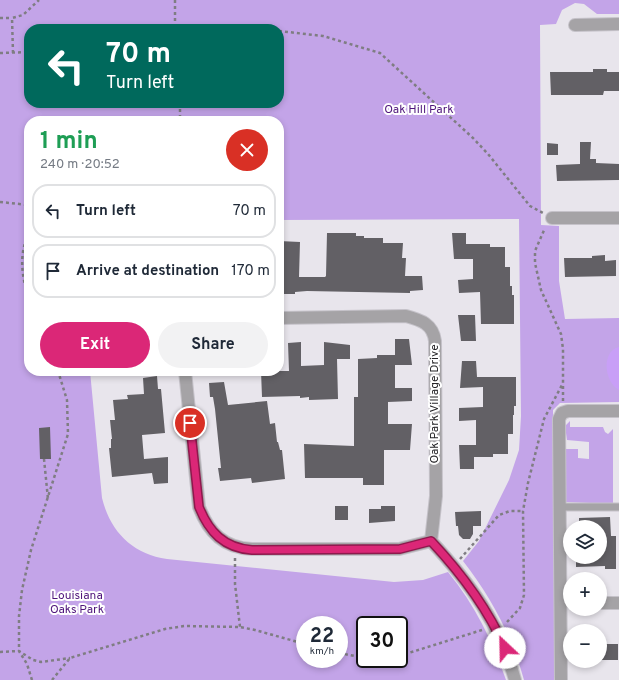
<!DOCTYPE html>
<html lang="en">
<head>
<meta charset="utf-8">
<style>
	body { margin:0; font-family:Overpass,sans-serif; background:#f2f2f3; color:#1f2937; height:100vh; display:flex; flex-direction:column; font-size:15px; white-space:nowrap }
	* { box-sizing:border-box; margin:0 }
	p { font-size:13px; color:#747a83 }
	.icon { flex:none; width:22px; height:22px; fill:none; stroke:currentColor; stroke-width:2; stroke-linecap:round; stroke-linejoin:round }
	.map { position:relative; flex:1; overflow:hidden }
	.drawer { position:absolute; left:24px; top:116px; width:260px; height:260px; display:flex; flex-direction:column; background:#fff; border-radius:16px; box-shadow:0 2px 6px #0003 }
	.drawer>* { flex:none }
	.guide { position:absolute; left:24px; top:24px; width:260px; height:84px; border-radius:16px; box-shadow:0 2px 6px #0003; background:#00695c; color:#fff; overflow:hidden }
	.buttons { position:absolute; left:563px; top:520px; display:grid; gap:8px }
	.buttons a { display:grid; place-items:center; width:44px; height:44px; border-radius:50%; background:#fff; box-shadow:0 2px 6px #0003; font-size:20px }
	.speed { position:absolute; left:296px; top:616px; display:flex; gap:8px; font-size:20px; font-weight:700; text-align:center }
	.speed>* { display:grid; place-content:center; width:52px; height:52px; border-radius:50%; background:#fff; box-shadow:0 2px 6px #0003; line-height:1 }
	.speed small { font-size:10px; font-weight:400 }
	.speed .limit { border:2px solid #111; border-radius:6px; background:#fff; color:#111 }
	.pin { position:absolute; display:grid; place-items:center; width:34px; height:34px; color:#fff; margin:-17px; border:2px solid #fff; border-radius:50%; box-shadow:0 1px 4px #0007 }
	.me { position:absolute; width:44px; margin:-22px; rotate:336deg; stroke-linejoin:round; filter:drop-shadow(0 0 3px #0008) }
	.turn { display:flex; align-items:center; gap:14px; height:84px; padding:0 16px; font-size:18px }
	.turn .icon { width:52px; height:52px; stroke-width:2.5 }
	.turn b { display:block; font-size:28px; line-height:34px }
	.round { display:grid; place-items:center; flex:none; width:42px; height:42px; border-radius:21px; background:#f2f2f3 }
	.summary { display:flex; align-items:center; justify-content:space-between; height:68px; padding:0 16px }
	h1 { font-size:24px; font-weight:700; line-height:30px; color:#1e9e55 }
	.action { display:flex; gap:8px; margin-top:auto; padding:8px 16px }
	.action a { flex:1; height:46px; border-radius:24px; background:#db2777; color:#fff; font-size:16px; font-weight:700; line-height:46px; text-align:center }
	.action a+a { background:#f2f2f3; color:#1f2937 }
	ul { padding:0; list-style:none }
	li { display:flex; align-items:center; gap:12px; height:54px; margin:0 8px 6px; padding:0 8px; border:2px solid #e0e1e3; border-radius:16px }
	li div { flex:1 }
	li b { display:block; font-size:15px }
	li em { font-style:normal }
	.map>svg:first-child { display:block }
	.green { fill:#c3a4e8; fill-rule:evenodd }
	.water { fill:#c89ff7 }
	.building { fill:#626065 }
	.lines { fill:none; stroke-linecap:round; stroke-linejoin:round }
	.service-casing { stroke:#c5c2c9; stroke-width:9 }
	.minor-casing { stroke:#c5c2c9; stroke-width:14 }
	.path { stroke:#7f7d82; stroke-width:2.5; stroke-dasharray:3 3; stroke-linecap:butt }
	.service { stroke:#a5a3a6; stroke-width:7 }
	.minor { stroke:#a5a3a6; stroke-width:12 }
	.route-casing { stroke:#8e194d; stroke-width:10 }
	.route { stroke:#db2777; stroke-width:7 }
	.labels { text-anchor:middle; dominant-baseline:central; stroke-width:4; stroke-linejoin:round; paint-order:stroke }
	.park-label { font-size:12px; fill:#4f157b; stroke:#fff }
	.street-label { font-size:12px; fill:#252427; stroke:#fff }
</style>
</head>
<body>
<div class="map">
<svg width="619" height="680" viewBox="0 0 619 680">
	<rect width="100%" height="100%" fill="#e8e5ec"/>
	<path class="green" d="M0,0h619v14h-22l-13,-10 -9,-1 -13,7 -6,14 -16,1 1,200 18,1v55l6,38 54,-1v84l-59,1 -7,7 2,270h-31c-12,-44 -33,-83 -61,-119l16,-20 30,-61 10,-30 2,-34 -2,-197 -240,1v-99h-250v250h61l12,127c8,33 30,56 65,61l227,23 29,-2 25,-8c27,33 44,68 58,108h-506zM29,29h250v74h-250zM305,625h34v34h-34zM365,625h34v34h-34z
		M570,421v6h33l2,5 3,2 5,-5v75l-47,-2v-53h12v9l11,1v-17l-22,-2 -2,-14z"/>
	<path class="water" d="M619,347v43c-15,-8 -18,-39 0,-43z"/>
	<path class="building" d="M593,69h14v3h12v19h-15l-1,4h-52l-1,-23h43z
		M580,142h11l-1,17h6v4l23,1v16l-62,1 -1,-16 24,-1z
		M547,143l11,1v11h-11z
		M327,233h29v3h8v2h19v5h20l-1,15h4l-1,18h17l1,14 -13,1v2l-103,-2 -12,1v2h-14v-19h-2v-34l21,1 -1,35h26l1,-1z
		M452,233h14v11h24v3h15v20h5v19h2v9h2v29h-33l-1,-32 -21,1 -1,-13 15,-1v-20h-19z
		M605,255v6l11,-1v16l-51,1 -1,-19h28v-2z
		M458,315h17l1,26h-15z
		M395,339h14l3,26h-17v23h17v13l-24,1v22h24l-2,26h-26v35h-21v-7h-58l-1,-34 50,2v-49h4v-38l19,-1v-3h18z
		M301,342v24l23,-1v-23l26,3v14h-13l1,40 -29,1v-3l-9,1v-2l-38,1 -1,-26h28l-1,-28z
		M462,361h14l1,16h39v29h-2v9h-1v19h-5v20h-15v3h-19v12h-14l-1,-24h17v-25l-17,1v-13l24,-1v-20l-23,1z
		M157,376l1,13h3l4,44 -23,2 2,24 24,-2v26l-14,1 -2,-11 -40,4 -3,-29h2v-9h1l-2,-19h5l-2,-20 15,-1 -1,-4 17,-1 -1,-16z
		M224,382l4,23 39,-4 3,23 5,-1 2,19h1l2,8h2l3,29 -33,4 -1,-5 -31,3 -2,-13h3l-6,-59 -2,-12h-3l-1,-14z
		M50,427l1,32h-11l-1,-31z
		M335,506h13v14h-13z
		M381,506h14v15l-26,2v-14h12z
		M481,511v15h-8v8l-3,5h-7l-4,-4 -1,-9h-2l-1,-14z
		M610,517l1,19h5v33h-11v-3l-29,1v-10h24v-30h-21v-9z
		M600,644h18v16h-18z"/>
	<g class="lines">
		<g class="service-casing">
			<path id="service" d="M561,507h58"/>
		</g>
		<g class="minor-casing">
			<path id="minor" d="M575,25l44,-1
				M552,218h67
				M279,318l127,-2c15,4 27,8 29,25l1,155 -5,45c38,41 70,84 84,139
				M185,371l14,136c10,26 25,41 53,42h147l32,-8
				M600,603h19
				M561,680l-2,-261 3,-6 6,-2h51"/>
		</g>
		<path class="path" d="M175,0v29
			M0,18h11
			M279,31l44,5 57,17 93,85 15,16 42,52 13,7
			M0,53l29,-1
			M13,53l-1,-35 11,-3 16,-15
			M180,103v18
			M0,202l29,3
			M29,233c-11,23 -7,43 0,67
			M563,401v-17
			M44,459l4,40
			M235,558v26l5,43
			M460,559l39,-44 11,-4h13
			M507,622l13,-14 4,-13 -1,-84 5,-28 16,-64 19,-36v-34l-2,-15 -20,-44 -6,-27v-12l10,-23
			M0,652l19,-1 14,9 8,2 29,-4
			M339,653l26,5
			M399,656l83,-26
			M32,680l-5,-16 -8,-13v-35l3,-26 9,-40 37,-116 -1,-34 -9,-29
			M52,680l18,-22 95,-29 19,-3 56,1 15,3 50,14"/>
		<use href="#service" class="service"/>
		<use href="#minor" class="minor"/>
	</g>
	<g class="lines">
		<g class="route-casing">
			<path id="route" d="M190,423l9,84c10,25 25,41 53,43l148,-1 31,-8c31,33 56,66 74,107"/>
		</g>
		<use href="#route" class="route"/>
	</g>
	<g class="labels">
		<g class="park-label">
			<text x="419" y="110">Oak Hill Park</text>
			<text x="77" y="596">Louisiana<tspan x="77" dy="14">Oaks Park</tspan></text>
		</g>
		<g class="street-label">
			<text transform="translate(435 404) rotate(-90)">Oak Park Village Drive</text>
		</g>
	</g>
</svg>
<div class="buttons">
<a><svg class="icon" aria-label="layers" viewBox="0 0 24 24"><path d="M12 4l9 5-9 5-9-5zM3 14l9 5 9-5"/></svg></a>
<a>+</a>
<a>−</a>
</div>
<div class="speed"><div>22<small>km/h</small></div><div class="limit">30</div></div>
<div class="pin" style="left:190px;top:423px;background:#d93025"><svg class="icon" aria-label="arrive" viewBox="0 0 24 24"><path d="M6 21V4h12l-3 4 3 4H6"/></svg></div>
<svg class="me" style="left:505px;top:648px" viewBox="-20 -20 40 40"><circle r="19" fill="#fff"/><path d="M0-13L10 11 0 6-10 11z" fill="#db2777"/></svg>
<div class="guide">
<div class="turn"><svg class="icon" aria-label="left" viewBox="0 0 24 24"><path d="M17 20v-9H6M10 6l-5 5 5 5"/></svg><div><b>70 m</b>Turn left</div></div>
</div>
<section class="drawer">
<div class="summary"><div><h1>1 min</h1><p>240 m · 20:52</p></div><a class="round" style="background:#d93025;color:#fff"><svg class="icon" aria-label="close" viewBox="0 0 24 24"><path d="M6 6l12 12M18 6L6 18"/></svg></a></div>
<ul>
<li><svg class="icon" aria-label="left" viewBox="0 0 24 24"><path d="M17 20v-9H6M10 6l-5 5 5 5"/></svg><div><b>Turn left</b></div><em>70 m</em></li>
<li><svg class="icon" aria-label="arrive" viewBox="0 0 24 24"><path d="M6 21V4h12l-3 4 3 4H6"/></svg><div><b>Arrive at destination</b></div><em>170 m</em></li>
</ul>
<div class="action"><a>Exit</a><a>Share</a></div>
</section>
</div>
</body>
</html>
